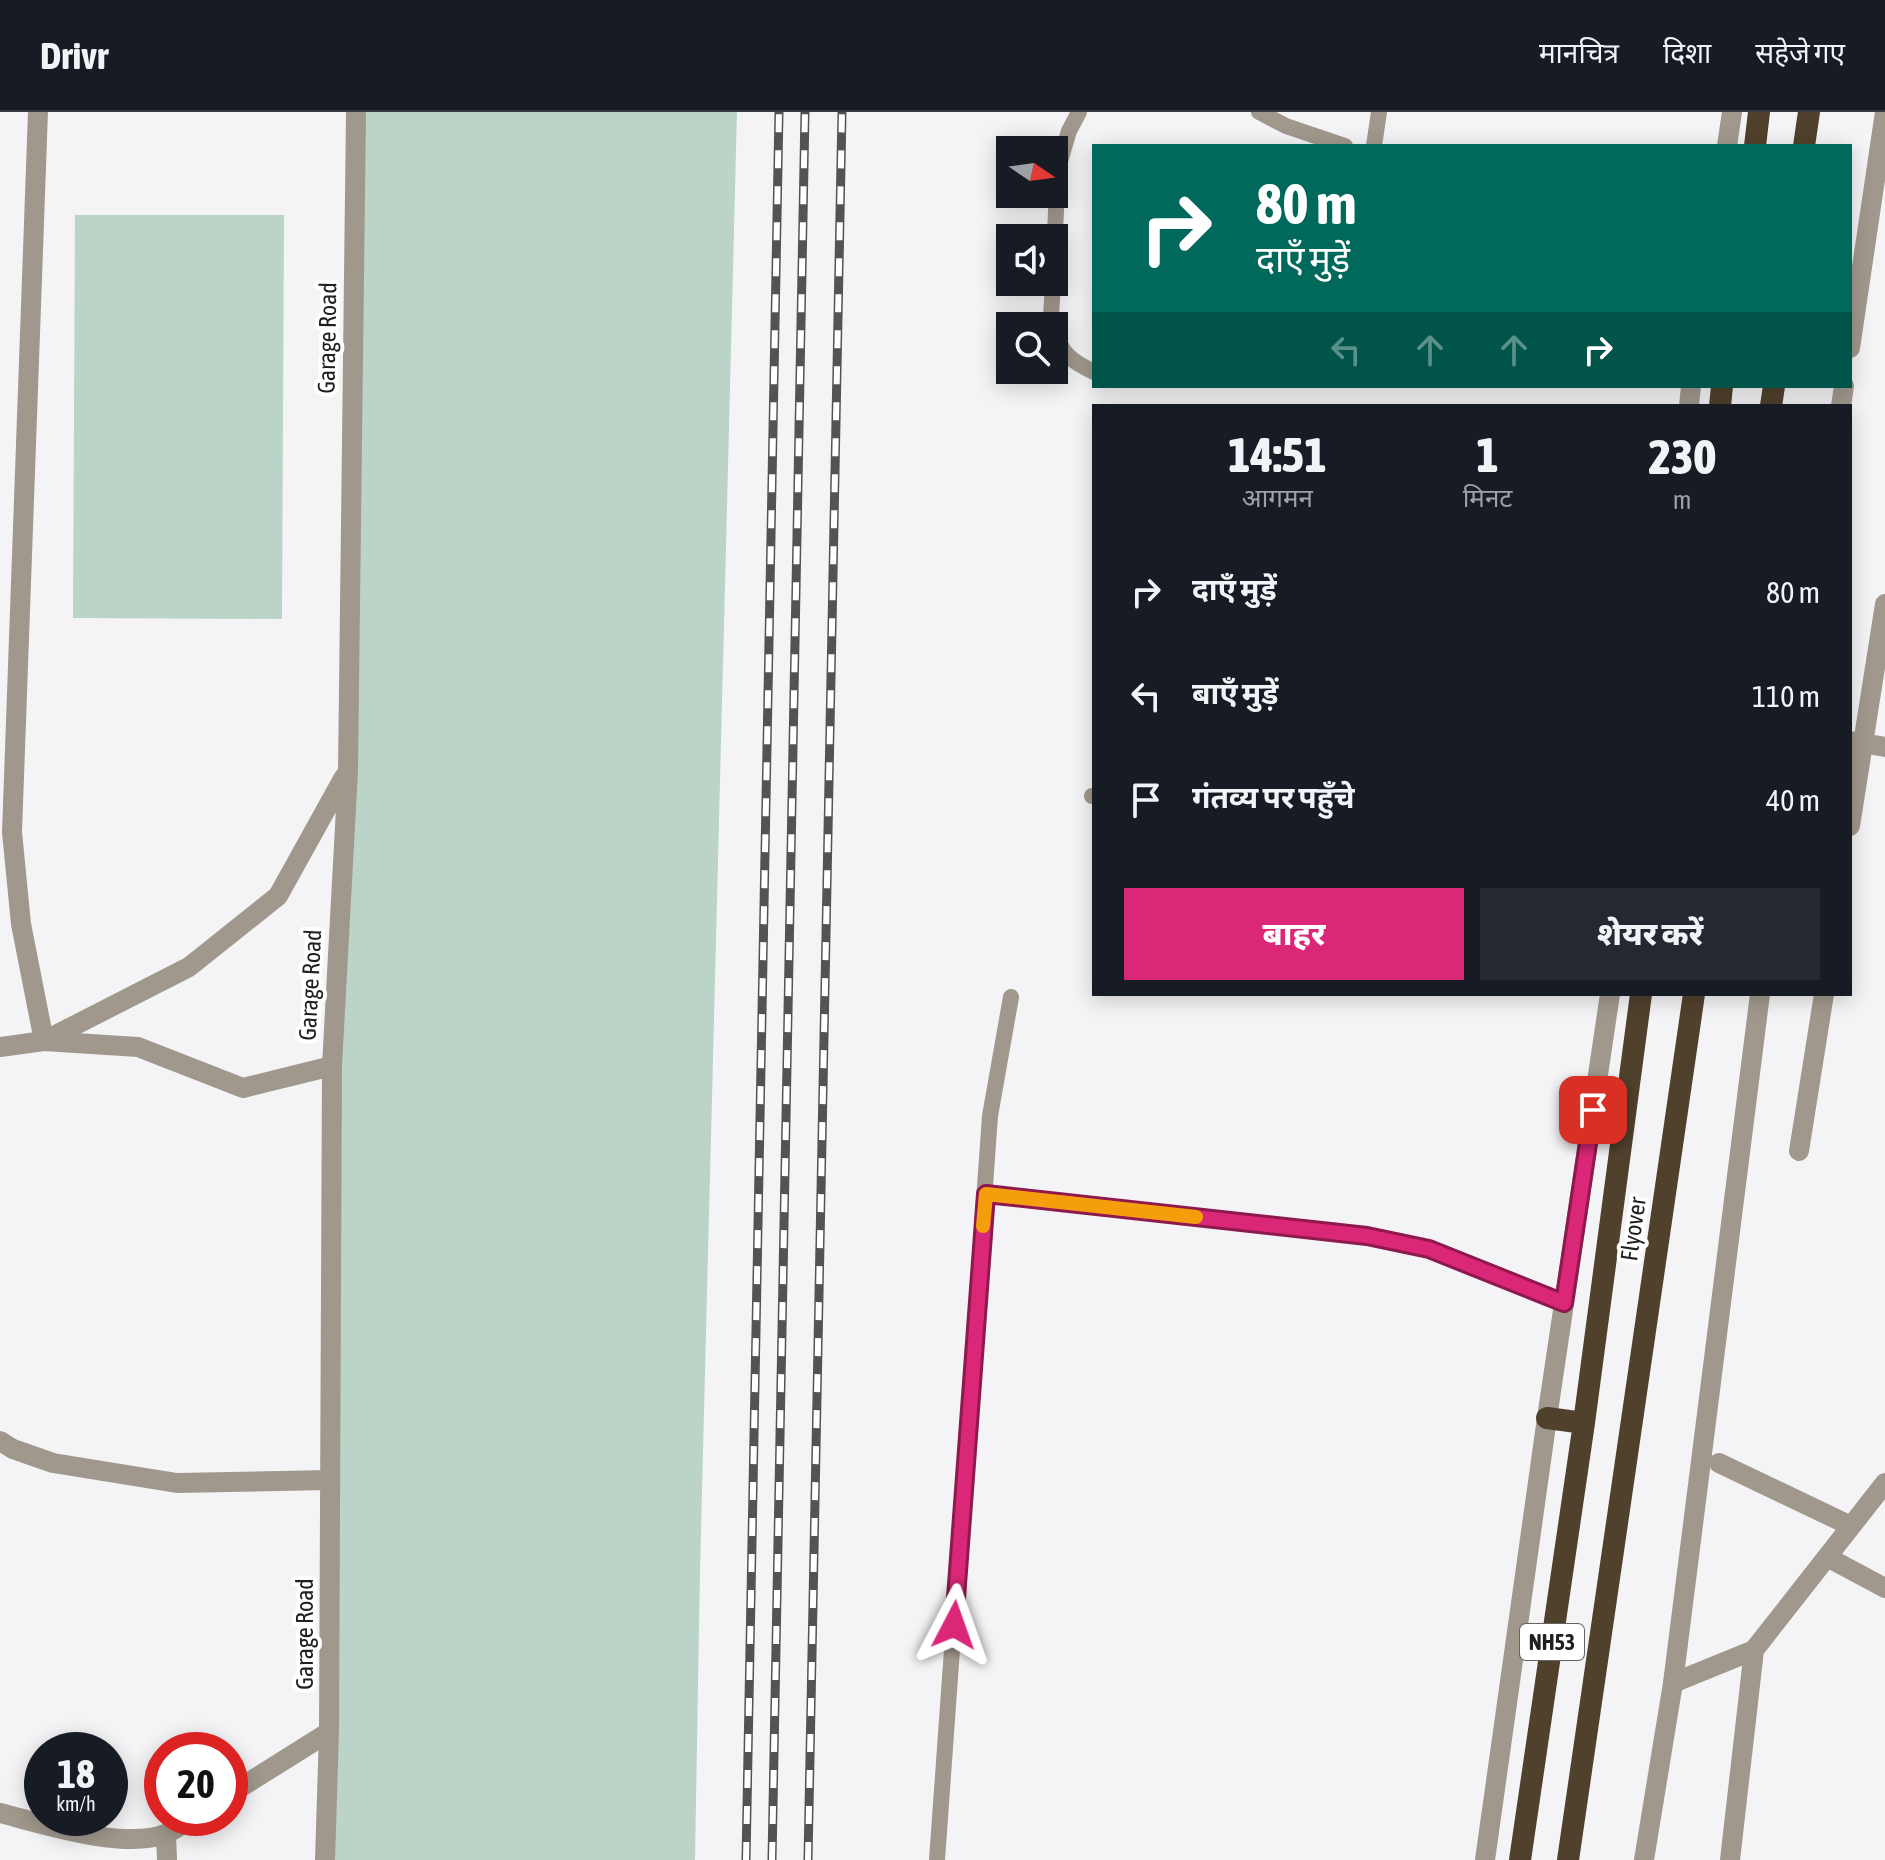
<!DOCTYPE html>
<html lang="hi">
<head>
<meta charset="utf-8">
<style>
	body { margin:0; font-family:"Asap Condensed","Noto Sans Devanagari",sans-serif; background:#242831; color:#f1f3f6; height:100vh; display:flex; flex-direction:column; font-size:30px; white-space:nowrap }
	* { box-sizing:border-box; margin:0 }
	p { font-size:26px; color:#9ea1a6 }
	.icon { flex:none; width:44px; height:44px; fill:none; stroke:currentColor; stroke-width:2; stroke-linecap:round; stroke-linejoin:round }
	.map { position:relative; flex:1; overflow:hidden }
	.side { position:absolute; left:1092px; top:292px; width:760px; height:592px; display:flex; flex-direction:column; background:#171b24; border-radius:0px; box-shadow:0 4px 20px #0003 }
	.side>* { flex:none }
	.hud { position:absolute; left:1092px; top:32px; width:760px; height:244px; border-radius:0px; box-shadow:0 4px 20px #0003; background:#00695c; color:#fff; overflow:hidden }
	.needle { width:52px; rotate:103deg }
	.fabs { position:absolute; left:996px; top:24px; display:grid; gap:16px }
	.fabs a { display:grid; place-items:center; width:72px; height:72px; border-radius:0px; background:#171b24; box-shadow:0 4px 20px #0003; font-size:40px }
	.speed { position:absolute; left:24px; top:1620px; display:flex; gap:16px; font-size:40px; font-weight:700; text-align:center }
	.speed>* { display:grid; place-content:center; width:104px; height:104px; border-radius:50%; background:#171b24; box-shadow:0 4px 20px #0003; line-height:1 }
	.speed small { font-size:20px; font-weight:400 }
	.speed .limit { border:12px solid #d22; background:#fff; color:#111 }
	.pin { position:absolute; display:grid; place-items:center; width:68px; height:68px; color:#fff; margin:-34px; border-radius:16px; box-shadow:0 4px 12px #0006 }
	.me { position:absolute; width:88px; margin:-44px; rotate:4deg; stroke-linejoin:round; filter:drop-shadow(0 0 6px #0008) }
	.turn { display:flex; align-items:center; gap:28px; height:168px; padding:0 32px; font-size:36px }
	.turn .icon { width:104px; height:104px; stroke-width:2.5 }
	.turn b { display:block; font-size:56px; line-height:68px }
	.lanes { display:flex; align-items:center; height:76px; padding:0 32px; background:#0003; justify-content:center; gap:40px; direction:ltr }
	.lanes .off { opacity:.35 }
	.eta { display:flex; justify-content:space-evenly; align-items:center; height:136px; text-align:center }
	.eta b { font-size:48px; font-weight:800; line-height:56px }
	.cta { display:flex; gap:16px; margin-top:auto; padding:16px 32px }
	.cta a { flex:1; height:92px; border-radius:0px; background:#db2777; color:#fff; font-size:32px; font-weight:800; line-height:92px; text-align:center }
	.cta a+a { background:#242831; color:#f1f3f6 }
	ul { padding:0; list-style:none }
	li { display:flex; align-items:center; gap:24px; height:104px; padding:0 32px }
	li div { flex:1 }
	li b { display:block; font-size:30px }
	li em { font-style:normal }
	header { display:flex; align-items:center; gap:48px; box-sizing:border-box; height:112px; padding:0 40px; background:#171b24; border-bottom:2px solid #363941 }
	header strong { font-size:38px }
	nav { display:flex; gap:44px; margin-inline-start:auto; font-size:28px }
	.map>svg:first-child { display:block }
	.green { fill:#bcd3c8 }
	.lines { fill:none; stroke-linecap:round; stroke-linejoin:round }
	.service { stroke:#a1988d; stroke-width:16 }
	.minor { stroke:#a1988d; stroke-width:20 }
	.tertiary { stroke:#a1988d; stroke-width:20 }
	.trunk { stroke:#50412c; stroke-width:22 }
	.rail-casing { stroke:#535354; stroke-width:9 }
	.rail { stroke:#fff; stroke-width:6; stroke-dasharray:18; stroke-linecap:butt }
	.route-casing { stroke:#8e194d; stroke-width:20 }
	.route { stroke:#db2777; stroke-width:14 }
	.slow { stroke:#f59e0b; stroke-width:14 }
	.labels { text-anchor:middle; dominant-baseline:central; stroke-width:8; stroke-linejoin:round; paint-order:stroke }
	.shield { fill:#fff; stroke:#636364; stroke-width:2 }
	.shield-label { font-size:22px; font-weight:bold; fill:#202021 }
	.street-label { font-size:24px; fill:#202021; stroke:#fff }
</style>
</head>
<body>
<header>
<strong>Drivr</strong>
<nav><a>मानचित्र</a><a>दिशा</a><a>सहेजे गए</a></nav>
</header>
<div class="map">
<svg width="1885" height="1748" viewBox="0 0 1885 1748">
	<rect width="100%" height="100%" fill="#f4f4f7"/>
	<path class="green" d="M357,0h380l-37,1458 -5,290h-370z
		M75,103h209l-2,404 -209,-1z"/>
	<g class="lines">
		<path class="service" d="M1259,0l27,14 59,20
			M1374,34l5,-34
			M1054,142l4,-86 11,-37 10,-19
			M1053,170l-2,35 3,9
			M1054,216c7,26 17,33 40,44
			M1092,684h2
			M986,1082l381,42 62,13 135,54
			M937,1748l53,-744 21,-119"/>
		<path class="minor" d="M38,0l-26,720 9,92 23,117
			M1850,629l35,6
			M1850,714l35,-222
			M1799,1039l25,-157
			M0,1329l13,8 40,14 124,20 153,-3
			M1719,1351l132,63
			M1827,1445l58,31
			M1673,1571l81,-33 131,-167
			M230,1682l99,-62
			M0,1701c43,11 124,37 165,21 9,-3 18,-11 27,-16
			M166,1722l1,26
			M1730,1748l24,-210"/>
		<path class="tertiary" d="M1727,34l5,-34
			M1850,236l35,-236
			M1689,294l2,-20
			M1841,294l3,-20
			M44,929l145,-74 89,-71 66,-119
			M0,935l44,-6 94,6 105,41 89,-22
			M325,1748l4,-128 3,-666 16,-295 8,-659
			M1485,1748l62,-442 63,-424
			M1644,1748l29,-177 87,-689"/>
		<path class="trunk" d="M1755,34l4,-34
			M1804,34l5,-34
			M1720,294l2,-20
			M1771,294l3,-20
			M1547,1306l37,5
			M1520,1748l64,-437 57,-429
			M1568,1748l126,-866"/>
		<g class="rail-casing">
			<path id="rail" d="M746,1748l33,-1748
				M772,1748l33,-1748
				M808,1748l34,-1748"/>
		</g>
		<use href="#rail" class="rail"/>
	</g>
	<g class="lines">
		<g class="route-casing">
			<path id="route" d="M954,1513l32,-431 381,42 62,13 135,54 29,-193"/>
		</g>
		<use href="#route" class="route"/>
		<path class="slow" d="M983,1114l3,-32 210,23"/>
	</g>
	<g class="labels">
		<rect class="shield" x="1520" y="1512" width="64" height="36" rx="6"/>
		<g class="shield-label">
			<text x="1552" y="1530">NH53</text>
		</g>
		<g class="street-label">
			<text transform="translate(327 226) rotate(-89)">Garage Road</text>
			<text transform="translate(310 873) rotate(-87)">Garage Road</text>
			<text transform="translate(1633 1117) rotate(-82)">Flyover</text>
			<text transform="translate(304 1522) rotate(-90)">Garage Road</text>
		</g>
	</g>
</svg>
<div class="fabs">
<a><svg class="needle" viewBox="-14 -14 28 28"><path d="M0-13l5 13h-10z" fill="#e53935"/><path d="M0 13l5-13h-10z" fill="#9ea1a6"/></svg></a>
<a><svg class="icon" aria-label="sound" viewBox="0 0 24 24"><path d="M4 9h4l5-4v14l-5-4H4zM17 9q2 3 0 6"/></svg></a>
<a><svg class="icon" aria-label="search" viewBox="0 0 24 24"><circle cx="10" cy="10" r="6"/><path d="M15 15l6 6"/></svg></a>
</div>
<div class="speed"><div>18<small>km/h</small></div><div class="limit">20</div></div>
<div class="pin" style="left:1593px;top:998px;background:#d93025"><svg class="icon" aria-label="arrive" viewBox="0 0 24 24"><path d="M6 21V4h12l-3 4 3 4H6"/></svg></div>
<svg class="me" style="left:954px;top:1513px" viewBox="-20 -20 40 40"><path d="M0-17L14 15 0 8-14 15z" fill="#db2777" stroke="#fff" stroke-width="4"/></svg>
<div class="hud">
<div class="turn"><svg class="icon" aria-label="right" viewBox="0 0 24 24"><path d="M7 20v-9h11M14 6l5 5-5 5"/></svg><div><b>80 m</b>दाएँ मुड़ें</div></div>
<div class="lanes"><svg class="icon off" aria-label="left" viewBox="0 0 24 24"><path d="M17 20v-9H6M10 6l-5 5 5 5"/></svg><svg class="icon off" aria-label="ahead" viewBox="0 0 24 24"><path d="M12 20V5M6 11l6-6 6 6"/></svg><svg class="icon off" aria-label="ahead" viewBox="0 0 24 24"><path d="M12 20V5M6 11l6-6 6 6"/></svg><svg class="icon" aria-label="right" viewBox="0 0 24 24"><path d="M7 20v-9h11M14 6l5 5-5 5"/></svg></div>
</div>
<section class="side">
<div class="eta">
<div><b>14:51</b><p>आगमन</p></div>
<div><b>1</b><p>मिनट</p></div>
<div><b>230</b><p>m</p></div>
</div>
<ul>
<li><svg class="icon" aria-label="right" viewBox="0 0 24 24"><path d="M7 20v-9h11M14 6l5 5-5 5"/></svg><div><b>दाएँ मुड़ें</b></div><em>80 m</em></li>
<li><svg class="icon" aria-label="left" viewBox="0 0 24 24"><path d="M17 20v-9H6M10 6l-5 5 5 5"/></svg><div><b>बाएँ मुड़ें</b></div><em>110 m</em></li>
<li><svg class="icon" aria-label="arrive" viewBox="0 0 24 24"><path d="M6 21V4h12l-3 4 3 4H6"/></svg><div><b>गंतव्य पर पहुँचे</b></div><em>40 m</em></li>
</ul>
<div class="cta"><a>बाहर</a><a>शेयर करें</a></div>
</section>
</div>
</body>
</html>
